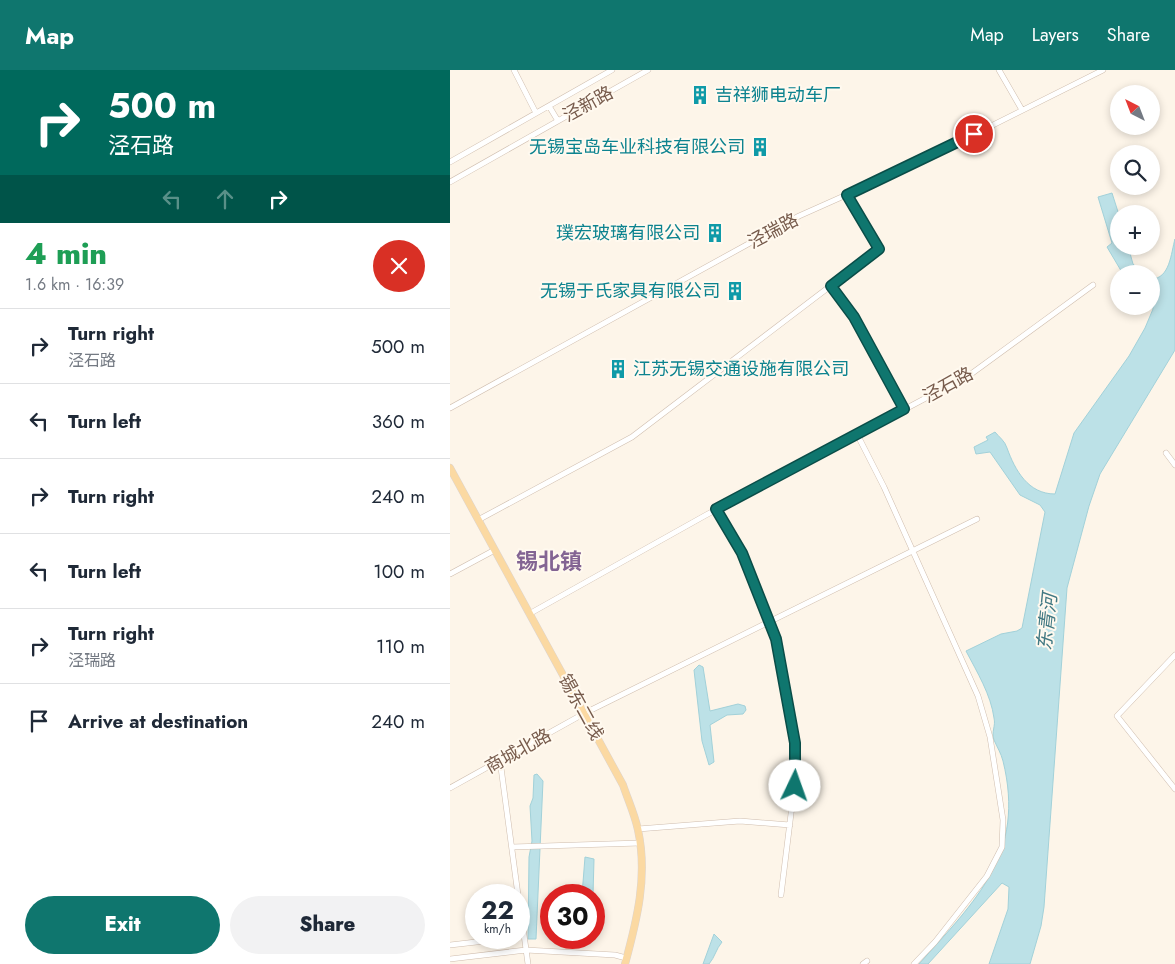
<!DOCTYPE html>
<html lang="en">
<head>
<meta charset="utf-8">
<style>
	body { margin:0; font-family:Jost,"Noto Sans SC",sans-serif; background:#f2f2f3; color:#1f2937; height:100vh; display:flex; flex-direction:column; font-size:19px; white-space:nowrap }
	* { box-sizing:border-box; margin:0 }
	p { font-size:16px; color:#747a83 }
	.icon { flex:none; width:28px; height:28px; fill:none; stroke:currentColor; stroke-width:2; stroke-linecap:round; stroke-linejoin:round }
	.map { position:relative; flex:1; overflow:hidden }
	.drawer { display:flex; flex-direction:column; background:#fff; width:450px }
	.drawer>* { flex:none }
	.hud { background:#00695c; color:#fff; overflow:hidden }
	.needle { width:32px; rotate:318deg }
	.controls { position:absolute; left:660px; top:15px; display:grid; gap:10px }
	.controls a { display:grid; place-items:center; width:50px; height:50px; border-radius:50%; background:#fff; box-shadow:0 2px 8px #0003; font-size:25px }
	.speed { position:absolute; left:15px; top:814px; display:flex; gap:10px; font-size:25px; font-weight:700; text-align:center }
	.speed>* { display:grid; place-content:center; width:65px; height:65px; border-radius:50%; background:#fff; box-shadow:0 2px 8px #0003; line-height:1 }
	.speed small { font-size:12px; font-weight:400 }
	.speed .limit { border:8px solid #d22; background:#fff; color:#111 }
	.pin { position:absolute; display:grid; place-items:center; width:42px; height:42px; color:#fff; margin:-21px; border:2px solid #fff; border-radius:50%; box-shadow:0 1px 5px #0007 }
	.me { position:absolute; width:55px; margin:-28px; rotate:3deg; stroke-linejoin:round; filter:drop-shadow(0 0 4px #0008) }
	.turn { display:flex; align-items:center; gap:18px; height:105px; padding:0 25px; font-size:22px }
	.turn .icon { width:65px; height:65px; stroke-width:2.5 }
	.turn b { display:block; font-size:35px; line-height:42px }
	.lanes { display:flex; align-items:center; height:48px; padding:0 25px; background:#0003; justify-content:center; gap:25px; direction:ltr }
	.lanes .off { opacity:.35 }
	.round { display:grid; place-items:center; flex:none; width:52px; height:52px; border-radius:26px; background:#f2f2f3 }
	.head { display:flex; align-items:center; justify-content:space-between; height:85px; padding:0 25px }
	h1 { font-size:30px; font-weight:800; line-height:38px; color:#1e9e55 }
	.action { display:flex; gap:10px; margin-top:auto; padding:10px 25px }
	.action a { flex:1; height:58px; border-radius:30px; background:#0f766e; color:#fff; font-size:20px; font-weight:800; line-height:58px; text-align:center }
	.action a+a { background:#f2f2f3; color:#1f2937 }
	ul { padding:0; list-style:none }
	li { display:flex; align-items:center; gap:15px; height:75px; padding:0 25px; border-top:1px solid #e0e1e3 }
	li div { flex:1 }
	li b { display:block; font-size:19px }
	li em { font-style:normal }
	header { display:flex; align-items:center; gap:30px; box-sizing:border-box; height:70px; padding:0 25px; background:#0f766e; color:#fff }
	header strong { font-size:24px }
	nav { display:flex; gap:28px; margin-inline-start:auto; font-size:18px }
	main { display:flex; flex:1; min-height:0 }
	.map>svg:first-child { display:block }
	.water { fill:#bce1e7; stroke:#a2d1d9 }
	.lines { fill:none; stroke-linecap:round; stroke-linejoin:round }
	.minor-casing { stroke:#cfbdae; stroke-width:6 }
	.major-casing { stroke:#dcd4d0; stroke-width:8 }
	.minor { stroke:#fff; stroke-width:5 }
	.major { stroke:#fbd9a2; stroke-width:7 }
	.route-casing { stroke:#0a4d48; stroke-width:12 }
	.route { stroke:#0f766e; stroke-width:9 }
	.labels { text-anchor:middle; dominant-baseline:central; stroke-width:4; stroke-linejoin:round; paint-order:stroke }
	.culture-label { font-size:18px; fill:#0d838f; stroke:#fff9ef; text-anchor:end }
	.street-label { font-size:18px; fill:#775b4c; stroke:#fff9ef }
	.water-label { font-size:19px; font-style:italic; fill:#427983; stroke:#fff9ef }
	.district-label { font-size:22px; font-weight:bold; fill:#836493; stroke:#fff9ef }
</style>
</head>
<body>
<header>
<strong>Map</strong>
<nav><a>Map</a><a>Layers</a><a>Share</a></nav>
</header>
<main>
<section class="drawer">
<div class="hud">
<div class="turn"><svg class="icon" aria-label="right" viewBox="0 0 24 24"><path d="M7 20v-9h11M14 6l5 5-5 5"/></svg><div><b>500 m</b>泾石路</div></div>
<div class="lanes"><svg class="icon off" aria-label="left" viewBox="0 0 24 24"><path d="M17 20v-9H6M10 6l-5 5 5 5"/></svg><svg class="icon off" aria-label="ahead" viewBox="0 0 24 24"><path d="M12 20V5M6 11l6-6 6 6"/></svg><svg class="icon" aria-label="right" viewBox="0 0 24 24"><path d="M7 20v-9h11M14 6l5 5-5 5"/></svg></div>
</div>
<div class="head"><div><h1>4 min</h1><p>1.6 km · 16:39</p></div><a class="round" style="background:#d93025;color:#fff"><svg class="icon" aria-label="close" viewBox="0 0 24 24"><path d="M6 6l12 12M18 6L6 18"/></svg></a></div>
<ul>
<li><svg class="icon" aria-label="right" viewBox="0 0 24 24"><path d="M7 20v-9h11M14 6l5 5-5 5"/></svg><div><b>Turn right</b><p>泾石路</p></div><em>500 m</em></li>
<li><svg class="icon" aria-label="left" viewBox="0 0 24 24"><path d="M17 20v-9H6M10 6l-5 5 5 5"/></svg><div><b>Turn left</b></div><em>360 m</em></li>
<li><svg class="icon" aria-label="right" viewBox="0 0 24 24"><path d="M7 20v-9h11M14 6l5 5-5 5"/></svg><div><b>Turn right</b></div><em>240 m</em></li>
<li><svg class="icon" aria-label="left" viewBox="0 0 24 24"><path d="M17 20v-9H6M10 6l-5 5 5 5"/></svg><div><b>Turn left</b></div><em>100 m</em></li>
<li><svg class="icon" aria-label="right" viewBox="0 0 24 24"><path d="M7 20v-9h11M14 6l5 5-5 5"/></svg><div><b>Turn right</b><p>泾瑞路</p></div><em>110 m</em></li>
<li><svg class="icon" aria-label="arrive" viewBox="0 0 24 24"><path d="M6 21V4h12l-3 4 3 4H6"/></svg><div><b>Arrive at destination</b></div><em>240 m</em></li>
</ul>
<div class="action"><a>Exit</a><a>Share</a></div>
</section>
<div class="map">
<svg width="725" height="894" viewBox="0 0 725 894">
	<rect width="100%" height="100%" fill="#fdf5e9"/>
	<path class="water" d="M662,123l7,22v31h9l5,18 11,10h-21l-16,-27 5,-4 -14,-46z
		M725,169v111l-75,124 -11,32 -22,82 -23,319 -3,19 -11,38h-41l19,-55 1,-22 -7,-4 -74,81h-9c57,-64 107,-110 84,-203 -2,-8 -6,-14 -9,-21 -3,-8 2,-14 0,-22 -3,-23 -17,-46 -28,-67l35,-17 16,-3 5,-3 23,-116 -5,-7 -20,-10 -30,-43 -14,2 -2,-7 14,-7 -2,-3 9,-5c4,5 10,9 12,16 8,22 21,46 48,46l19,-61 55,-77 16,-28 8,-19 -2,-30c19,0 20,-26 24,-40z
		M249,595l4,2 7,44 28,-7 7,2 1,4 -3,4 -16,1 -17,10 4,37 -5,3 -7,-24 -8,-71z
		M87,704l6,7 -7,158h-8l1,-82 3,-16 -2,-35 3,-8 1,-23z
		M135,787l9,2 -1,36h-11z
		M264,864l8,8c-6,7 -7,15 -13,22h-6z"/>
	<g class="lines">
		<g class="minor-casing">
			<path id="minor" d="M64,0l22,43
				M549,0l23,40
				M99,36l9,15
				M0,92l162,-92
				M0,112l198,-112
				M381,216l23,31 50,92
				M0,338l349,-192 110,-49 194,-97
				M407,364l27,53 94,209 12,41 13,83 -1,27 -15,29 -52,66 -21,22
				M716,383l9,12
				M266,439l26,44 28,69 5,17 20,104 1,30 -15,122
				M28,450l154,-83 247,-188 -32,-54
				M0,504l41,-22
				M79,544l177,-99 265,-141 122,-89
				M725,585l-58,61 58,73
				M50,690l18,135
				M0,718l135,-75 392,-194
				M188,759l102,-8 50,4
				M62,777l128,-4
				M69,828l9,66
				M0,875l61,-7
				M0,889l76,-9 89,5 11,3
				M413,894l4,-3"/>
		</g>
		<g class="major-casing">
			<path id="major" d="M0,398l173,317c5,15 12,30 15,45 10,46 -1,90 -13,134"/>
		</g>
		<use href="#minor" class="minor"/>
		<use href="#major" class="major"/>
	</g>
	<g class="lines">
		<g class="route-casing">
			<path id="route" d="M345,716v-43l-19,-104 -34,-86 -26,-44 188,-100 -50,-92 -23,-31 48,-37 -32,-54 127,-61"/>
		</g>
		<use href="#route" class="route"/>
	</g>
	<defs>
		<g id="building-bare" transform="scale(1.5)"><path d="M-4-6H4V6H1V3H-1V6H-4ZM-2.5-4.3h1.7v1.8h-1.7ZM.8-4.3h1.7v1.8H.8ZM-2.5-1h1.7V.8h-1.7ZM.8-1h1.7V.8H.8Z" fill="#0f9aa8" stroke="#fff9ef" stroke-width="2.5" paint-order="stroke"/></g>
	</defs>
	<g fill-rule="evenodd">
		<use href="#building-bare" x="250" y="25"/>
		<use href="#building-bare" x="310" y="77"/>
		<use href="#building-bare" x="265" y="163"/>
		<use href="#building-bare" x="285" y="221"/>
		<use href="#building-bare" x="168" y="299"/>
	</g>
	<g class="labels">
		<g class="culture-label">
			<text x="265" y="25" text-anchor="start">吉祥狮电动车厂</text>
			<text x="295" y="77">无锡宝岛车业科技有限公司</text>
			<text x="250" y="163">璞宏玻璃有限公司</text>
			<text x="270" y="221">无锡于氏家具有限公司</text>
			<text x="183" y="299" text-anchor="start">江苏无锡交通设施有限公司</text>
		</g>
		<g class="street-label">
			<text transform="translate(138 34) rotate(-29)">泾新路</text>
			<text transform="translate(323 161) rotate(-28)">泾瑞路</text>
			<text transform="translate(498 315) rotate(-29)">泾石路</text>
			<text transform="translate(131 637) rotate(61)">锡东二线</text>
			<text transform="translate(68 681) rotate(-29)">商城北路</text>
		</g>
		<g class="water-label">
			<text transform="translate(597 552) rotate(-84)">东青河</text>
		</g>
		<g class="district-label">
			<text x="99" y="491">锡北镇</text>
		</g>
	</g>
</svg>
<div class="controls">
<a><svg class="needle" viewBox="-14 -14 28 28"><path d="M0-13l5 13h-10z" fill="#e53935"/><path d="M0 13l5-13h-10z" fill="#747a83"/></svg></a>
<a><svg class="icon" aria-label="search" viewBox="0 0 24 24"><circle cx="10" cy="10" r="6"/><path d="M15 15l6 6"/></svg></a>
<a>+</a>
<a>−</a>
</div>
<div class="speed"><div>22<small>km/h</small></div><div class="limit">30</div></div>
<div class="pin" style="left:524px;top:64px;background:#d93025"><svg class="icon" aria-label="arrive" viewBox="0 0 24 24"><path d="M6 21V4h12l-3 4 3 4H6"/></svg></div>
<svg class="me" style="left:345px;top:716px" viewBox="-20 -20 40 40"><circle r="19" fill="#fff"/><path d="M0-13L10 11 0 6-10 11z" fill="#0f766e"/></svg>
</div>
</main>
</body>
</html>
